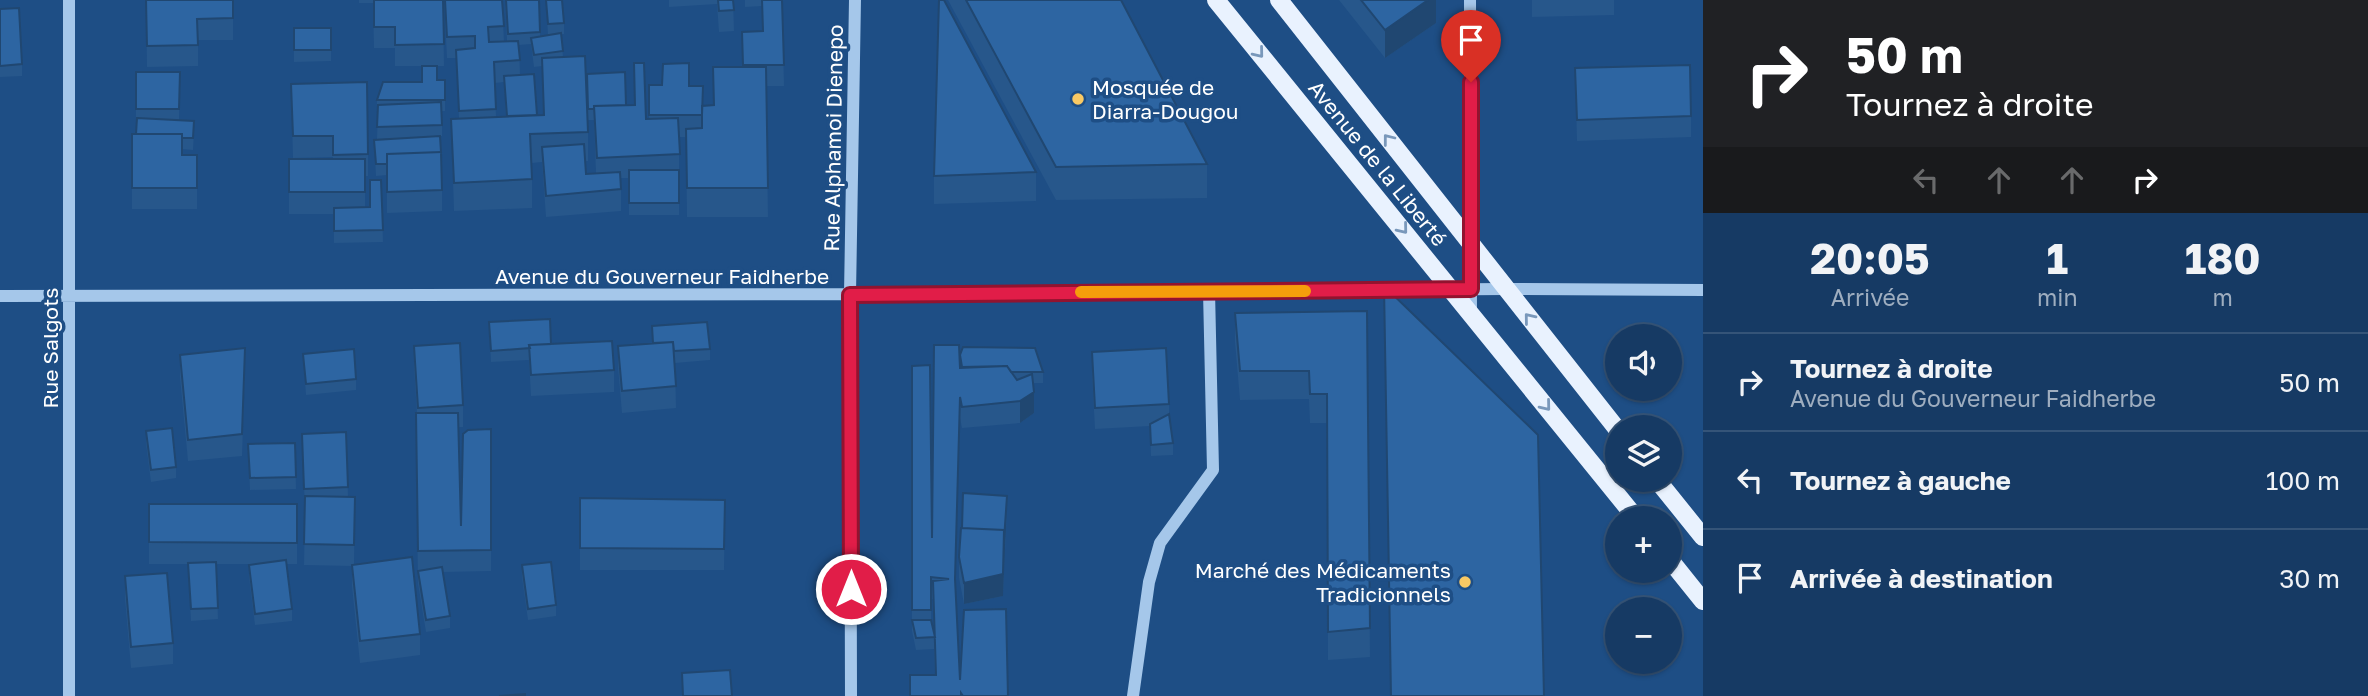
<!DOCTYPE html>
<html lang="fr">
<head>
<meta charset="utf-8">
<style>
	body { margin:0; font-family:"Golos Text",sans-serif; background:#1f416a; color:#f1f3f6; height:100vh; display:flex; flex-direction:column; font-size:26px; white-space:nowrap }
	* { box-sizing:border-box; margin:0 }
	p { font-size:23px; color:#9eadbf }
	.icon { flex:none; width:38px; height:38px; fill:none; stroke:currentColor; stroke-width:2; stroke-linecap:round; stroke-linejoin:round }
	.map { position:relative; flex:1; overflow:hidden }
	.details { display:flex; flex-direction:column; background:#163a64; width:665px }
	.details>* { flex:none }
	.banner { background:#202124; color:#fff; overflow:hidden }
	.controls { position:absolute; left:1605px; top:324px; display:grid; gap:14px }
	.controls a { display:grid; place-items:center; width:77px; height:77px; border-radius:50%; background:#163a64; box-shadow:0 2px 5px #0004,0 0 0 2px #355478; font-size:35px }
	.pin { position:absolute; display:grid; place-items:center; width:60px; height:60px; color:#fff; margin:-72px -30px; border-radius:50% 50% 50% 0; rotate:-45deg; box-shadow:0 0 7px #0007 }
	.pin .icon { rotate:45deg }
	.me { position:absolute; width:77px; margin:-38px; rotate:0deg; stroke-linejoin:round; filter:drop-shadow(0 0 5px #0008) }
	.turn { display:flex; align-items:center; gap:24px; height:147px; padding:0 28px; font-size:32px }
	.turn .icon { width:91px; height:91px; stroke-width:2.5 }
	.turn b { display:block; font-size:49px; line-height:60px }
	.lanes { display:flex; align-items:center; height:66px; padding:0 28px; background:#0003; justify-content:center; gap:35px; direction:ltr }
	.lanes .off { opacity:.35 }
	.eta { display:flex; justify-content:space-evenly; align-items:center; height:119px; text-align:center }
	.eta b { font-size:42px; font-weight:700; line-height:49px }
	ul { padding:0; list-style:none }
	li { display:flex; align-items:center; gap:21px; height:98px; padding:0 28px; border-top:2px solid #355478 }
	li div { flex:1 }
	li b { display:block; font-size:26px }
	li em { font-style:normal }
	main { display:flex; flex:1; min-height:0 }
	.map>svg:first-child { display:block }
	.lines { fill:none; stroke-linecap:round; stroke-linejoin:round }
	.minor { stroke:#a5c7ea; stroke-width:12 }
	.major { stroke:#e9f2fe; stroke-width:18 }
	.wall { fill:#27578b; fill-rule:evenodd }
	.shaded-wall { fill:#204771 }
	.building { fill:#2d65a2; stroke:#204771; stroke-width:2 }
	.oneway { stroke:#7998bb }
	.route-casing { stroke:#92132f; stroke-width:18 }
	.route { stroke:#e11d48; stroke-width:12 }
	.slow { stroke:#f59e0b; stroke-width:12 }
	.poi-dot { fill:#f9c964; stroke:#1e4e85; stroke-width:2.5 }
	.labels { text-anchor:middle; dominant-baseline:central; stroke-width:7; stroke-linejoin:round; paint-order:stroke }
	.poi-label { font-size:21px; fill:#fff; stroke:#1e4e85; text-anchor:start }
	.street-label { font-size:21px; fill:#fff; stroke:#1e4e85 }
</style>
</head>
<body>
<main>
<div class="map">
<svg width="1703" height="696" viewBox="0 0 1703 696">
	<rect width="100%" height="100%" fill="#1e4e85"/>
	<g class="lines">
		<path class="minor" d="M1470,0l1,313
			M0,296l850,-2 655,-5 198,1
			M69,696v-696
			M851,696l-1,-402 5,-294
			M1133,696l16,-114 11,-39 53,-73 -4,-179"/>
		<path class="major" d="M1216,0l420,518
			M1279,0l338,429
			M1657,480l46,57
			M1670,560l33,41"/>
	</g>
	<path class="wall" d="M146,0h87v40h-35v26l-51,1z
		M359,0h84l1,66h-49v-18h-21l-1,-45h-14z
		M444,0h58l2,42 3,-1 -2,-41h34l1,36 8,-1 -2,-35 18,23v11h-3l2,23 25,75v29h-3l1,13 10,-1 -2,-53h-6l-1,-46 39,31h9l-1,-42 12,56h3v-34l40,1 14,20 11,-1 28,-38v-35l21,-1 -1,-25 -17,1v-7h37l2,86h-18l2,131h-81l-1,-80h-7v78h-50v-37h-8v33l-75,6 -4,-55 -10,1v45l-78,3 -3,-92 8,-1 -3,-60h-9zM531,44l3,23 8,-1 1,49h-6l-17,-40 -1,-30zM504,82l2,34 -10,1 -1,-34z
		M669,0h64l1,31 -15,1 -2,-28 -48,3z
		M948,0h173l86,164v34l-151,2z
		M1339,0h97v23l-51,35z
		M1532,0h82v15l-82,2z
		M0,9l22,55v12l-22,1z
		M294,28h37v33l-37,1z
		M1575,68l116,48v21l-114,4z
		M136,72h44l-1,48 15,12 -1,18 -11,-1v6h15v54h-65v-75h4z
		M437,80h8v31h-3v25h-2l2,24v51l-55,2v-38l-11,1 -2,-36 58,-3 -55,2 1,-28h-1v-11l45,-18z
		M291,84l77,70v22h-3v32l5,-1 11,-27 2,62 -49,1v-29h-45v-55h44v-2l-40,1z
		M1036,172v29l-102,3v-28z
		M1384,286l160,410h-153z
		M1367,311l3,346 -42,3 -1,-237h-17l-1,-24 -69,1 -5,-58v-29z
		M489,322l62,22 63,26v22l-83,4 -2,-36 -38,2z
		M652,326l58,23v11l-35,3 1,45 -54,5 -4,-46v-21l34,-3z
		M414,346l49,59v22h-5l3,99 30,-97v142l-48,1 7,44v12l-24,4 -8,-49 -2,-148 1,-22 -3,-46z
		M1092,352l77,52v10l4,29v12l-22,1 -1,-30 -55,3 -3,-55z
		M303,354l53,25v11l-50,5z
		M180,355l65,14 -3,87 -54,5 -8,-84z
		M960,355l83,17v11h-10l1,30 -14,10 -58,5 -2,-10 -5,168 5,94 48,16h-98l25,-21 -1,-26 -18,1 -4,-19v-265l20,172zM931,599h2l1,35 -3,-14z
		M146,431l30,36v11l-25,4 -5,-39z
		M346,432l2,65h7l-1,67 66,70v21l-60,8 -8,-77v-20l-48,-1 1,-55 -3,-76z
		M295,443l1,46 -46,1 -2,-46z
		M580,498l145,2 -1,70h-144z
		M149,504h148v60h-11l6,45v12l-37,4 -6,-48v-12l6,-1h-39l2,55 -27,2 -3,-57h-39z
		M1007,507l-4,89 -39,8 -5,-26v-21z
		M522,565l34,40v11l-28,4 -6,-43z
		M125,576l48,67v21l-42,4 -6,-70z"/>
	<path class="shaded-wall" d="M1428,0h8v23l-51,35v-28z
		M1034,392v21l-14,10v-22z
		M1007,496l-4,100 -39,8v-21z"/>
	<path class="building" d="M146,0h87v18l-36,1 1,26 -51,1z
		M374,0h69l1,44 -49,1v-18h-21z
		M445,0h57l2,26 -16,1 1,15 29,-1 2,19 -26,2 2,47 -37,2 -3,-61 19,-2v-12l-28,1z
		M506,0h33l1,32 -32,2z
		M546,0h16l2,23 -16,1z
		M718,0h15l1,10 -15,1z
		M762,0h20l2,65h-41l-1,-33 21,-1z
		M939,0h5l92,172 -102,4z
		M966,0h155l86,164 -151,3z
		M1361,0h67l-43,30z
		M19,8l3,56 -22,2v-57z
		M294,28h37v22h-37z
		M561,33l2,18 -29,4 -3,-17z
		M585,56l3,76 -58,2 2,45 -78,4 -3,-64 93,-4 -2,-57z
		M634,63h10l2,56 32,-1 2,36 -83,4 -3,-52 41,-1z
		M689,63v23h14l-1,29h-53v-30h13l1,-21z
		M1690,65l1,51 -114,4 -2,-52z
		M422,66h15v14h8v20h-68l6,-18h39z
		M713,67h53l2,121h-81l-1,-59 16,-1v-22l12,-1z
		M136,72h44l-1,37h-43z
		M625,72l1,33 -32,1v3h-6l-1,-35z
		M534,74l3,41 -30,1 -3,-40z
		M367,82l1,72 -35,1v-19h-40l-2,-52z
		M441,102l1,23 -65,2 1,-22z
		M137,118l57,3 -1,17h-11v-4h-46z
		M132,134h50v21h15v33h-65z
		M440,136l1,16 -54,2v10h-11l-2,-24z
		M584,144l2,30 34,-2 1,17 -75,7 -4,-49z
		M441,152l1,38 -55,2v-38z
		M289,159h76v33h-76z
		M629,170h50v33h-50z
		M370,180h11l2,50 -49,1v-23l36,-1z
		M1384,286l154,149 6,261h-153z
		M1367,311l3,317 -42,4 -1,-238h-17l-1,-23h-69l-5,-58z
		M550,319l1,25 -22,1 1,3 -39,3 -2,-29z
		M707,322l3,27 -36,2 -1,-9 -20,1 -1,-17z
		M612,341l2,29 -83,5 -2,-30z
		M673,342l3,44 -54,5 -4,-45z
		M460,343l3,62 -45,3 -4,-62z
		M934,345h25l1,23 47,-2 10,14 15,-6 2,18 -14,9 -58,6 -2,-10 -5,182 5,101 4,-70 42,-1 2,87h-45l-2,-3v3h-51v-21h26l-3,-94 16,-2 -18,-2v33h-19v-244l18,-1 2,173z
		M963,347l72,1 8,24h-32l-4,-6 -45,1 -2,-12z
		M245,348l-3,86 -54,6 -8,-85z
		M1166,348l3,56 -74,4 -3,-56z
		M354,349l2,30 -50,5 -3,-30z
		M416,413h42l3,113 2,-92 5,-4 23,-1v121l-73,1z
		M1169,414l4,29 -22,2 -1,-21z
		M172,428l4,39 -25,3 -5,-39z
		M346,432l2,55 -44,2 -2,-55z
		M295,443l1,34 -46,1 -2,-34z
		M963,493l44,3 -3,44v-10l-42,-2z
		M305,496l50,1 -1,48 -50,-1z
		M580,498l145,2 -1,49 -144,-1z
		M149,504h148v39l-148,-1z
		M961,528l43,2 -1,44 -39,9 -5,-26z
		M412,557l8,77 -60,7 -8,-76z
		M286,560l6,49 -37,5 -6,-49z
		M216,562l2,46 -27,1 -3,-46z
		M551,562l5,43 -28,4 -6,-44z
		M442,567l8,49 -24,4 -8,-49z
		M167,573l6,70 -42,4 -6,-71z
		M912,620h19l4,17 -19,1z
		M730,670l2,26h-49l-1,-23z
		M525,694v2h-26z"/>
	<defs><path id="oneway-chevron" d="M-2-3.5L2.5 0L-2 3.5" fill="none" stroke-width="1.6" stroke-linecap="round" stroke-linejoin="round" transform="scale(1.75)"/></defs>
	<g class="oneway">
		<use href="#oneway-chevron" transform="translate(1259 53) rotate(51)"/>
		<use href="#oneway-chevron" transform="translate(1388 139) rotate(-128)"/>
		<use href="#oneway-chevron" transform="translate(1403 229) rotate(51)"/>
		<use href="#oneway-chevron" transform="translate(1529 318) rotate(-129)"/>
		<use href="#oneway-chevron" transform="translate(1546 406) rotate(51)"/>
	</g>
	<g class="lines">
		<g class="route-casing">
			<path id="route" d="M851,589l-1,-294 621,-6v-207"/>
		</g>
		<use href="#route" class="route"/>
		<path class="slow" d="M1081,292l224,-1"/>
	</g>
	<g class="poi-dot">
		<circle cx="1078" cy="99" r="7"/>
		<circle cx="1465" cy="582" r="7"/>
	</g>
	<g class="labels">
		<g class="poi-label">
			<text x="1092" y="87">Mosquée de<tspan x="1092" dy="24">Diarra-Dougou</tspan></text>
			<text x="1451" y="570" text-anchor="end">Marché des Médicaments<tspan x="1451" dy="24">Tradicionnels</tspan></text>
		</g>
		<g class="street-label">
			<text transform="translate(833 138) rotate(-89)">Rue Alphamoi Dienepo</text>
			<text transform="translate(1378 163) rotate(51)">Avenue de la Liberté</text>
			<text x="662" y="276">Avenue du Gouverneur Faidherbe</text>
			<text transform="translate(50 348) rotate(-90)">Rue Salgots</text>
		</g>
	</g>
</svg>
<div class="controls">
<a><svg class="icon" aria-label="sound" viewBox="0 0 24 24"><path d="M4 9h4l5-4v14l-5-4H4zM17 9q2 3 0 6"/></svg></a>
<a><svg class="icon" aria-label="layers" viewBox="0 0 24 24"><path d="M12 4l9 5-9 5-9-5zM3 14l9 5 9-5"/></svg></a>
<a>+</a>
<a>−</a>
</div>
<div class="pin" style="left:1471px;top:82px;background:#d93025"><svg class="icon" aria-label="arrive" viewBox="0 0 24 24"><path d="M6 21V4h12l-3 4 3 4H6"/></svg></div>
<svg class="me" style="left:851px;top:589px" viewBox="-20 -20 40 40"><circle r="17" fill="#e11d48" stroke="#fff" stroke-width="3"/><path d="M0-11L8 9 0 5-8 9z" fill="#fff"/></svg>
</div>
<section class="details">
<div class="banner">
<div class="turn"><svg class="icon" aria-label="right" viewBox="0 0 24 24"><path d="M7 20v-9h11M14 6l5 5-5 5"/></svg><div><b>50 m</b>Tournez à droite</div></div>
<div class="lanes"><svg class="icon off" aria-label="left" viewBox="0 0 24 24"><path d="M17 20v-9H6M10 6l-5 5 5 5"/></svg><svg class="icon off" aria-label="ahead" viewBox="0 0 24 24"><path d="M12 20V5M6 11l6-6 6 6"/></svg><svg class="icon off" aria-label="ahead" viewBox="0 0 24 24"><path d="M12 20V5M6 11l6-6 6 6"/></svg><svg class="icon" aria-label="right" viewBox="0 0 24 24"><path d="M7 20v-9h11M14 6l5 5-5 5"/></svg></div>
</div>
<div class="eta">
<div><b>20:05</b><p>Arrivée</p></div>
<div><b>1</b><p>min</p></div>
<div><b>180</b><p>m</p></div>
</div>
<ul>
<li><svg class="icon" aria-label="right" viewBox="0 0 24 24"><path d="M7 20v-9h11M14 6l5 5-5 5"/></svg><div><b>Tournez à droite</b><p>Avenue du Gouverneur Faidherbe</p></div><em>50 m</em></li>
<li><svg class="icon" aria-label="left" viewBox="0 0 24 24"><path d="M17 20v-9H6M10 6l-5 5 5 5"/></svg><div><b>Tournez à gauche</b></div><em>100 m</em></li>
<li><svg class="icon" aria-label="arrive" viewBox="0 0 24 24"><path d="M6 21V4h12l-3 4 3 4H6"/></svg><div><b>Arrivée à destination</b></div><em>30 m</em></li>
</ul>
</section>
</main>
</body>
</html>
